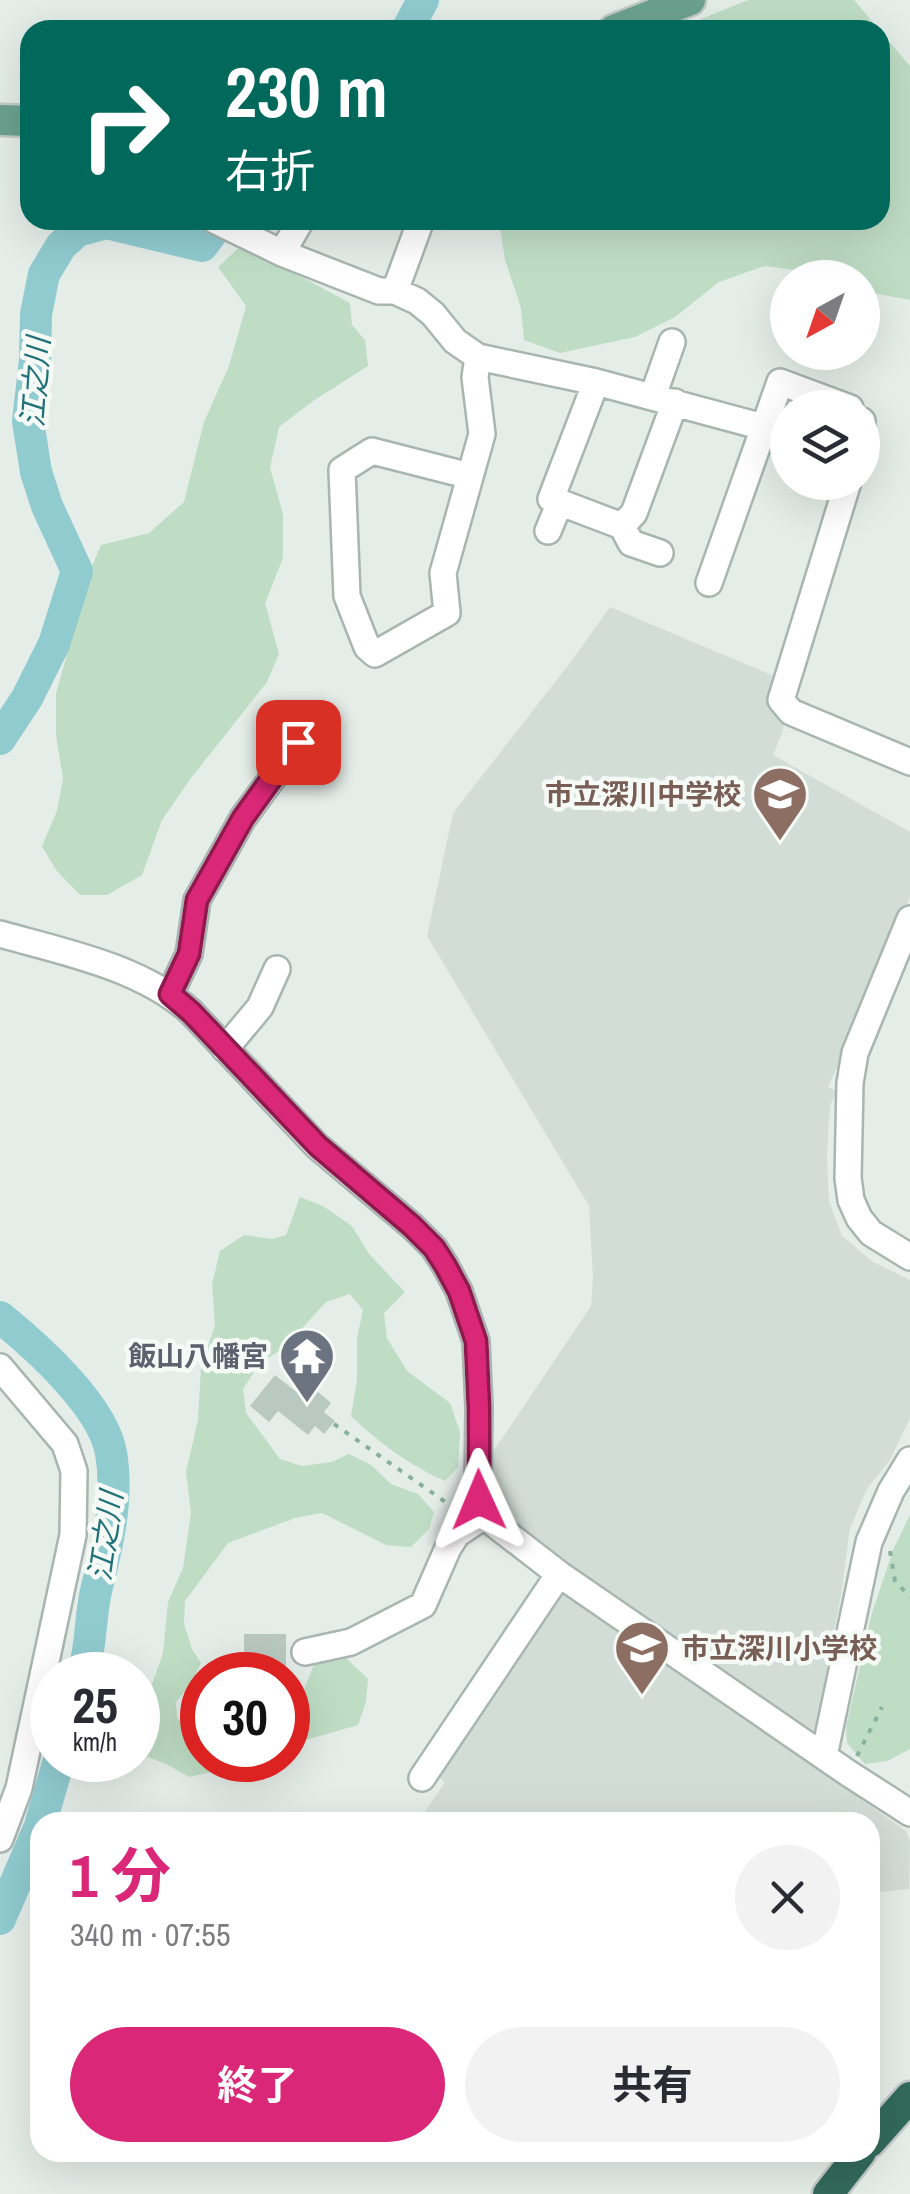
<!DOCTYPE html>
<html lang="ja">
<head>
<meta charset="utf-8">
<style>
	body { margin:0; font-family:"Archivo Narrow","Noto Sans JP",sans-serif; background:#f2f2f3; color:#2b2b33; height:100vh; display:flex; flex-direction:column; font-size:38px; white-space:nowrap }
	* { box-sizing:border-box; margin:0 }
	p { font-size:32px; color:#7c7c81 }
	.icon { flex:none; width:55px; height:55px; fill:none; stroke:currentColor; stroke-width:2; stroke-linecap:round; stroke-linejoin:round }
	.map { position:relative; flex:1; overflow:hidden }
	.sheet { position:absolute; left:30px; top:1812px; width:850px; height:350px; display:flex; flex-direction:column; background:#fff; border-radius:30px; box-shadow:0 10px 40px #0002 }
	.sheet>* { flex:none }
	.banner { position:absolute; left:20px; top:20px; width:870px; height:210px; border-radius:30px; box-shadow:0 10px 40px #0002; background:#00695c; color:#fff; overflow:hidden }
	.needle { width:65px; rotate:220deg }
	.controls { position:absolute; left:770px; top:260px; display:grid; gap:20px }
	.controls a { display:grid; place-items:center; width:110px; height:110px; border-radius:50%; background:#fff; box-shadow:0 10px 40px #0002; font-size:50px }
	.speed { position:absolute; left:30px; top:1652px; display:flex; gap:20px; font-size:50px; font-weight:700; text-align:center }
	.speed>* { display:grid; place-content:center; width:130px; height:130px; border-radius:50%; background:#fff; box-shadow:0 10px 40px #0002; line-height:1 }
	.speed small { font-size:25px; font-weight:400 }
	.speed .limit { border:15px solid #d22; background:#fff; color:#111 }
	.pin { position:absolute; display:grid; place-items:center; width:85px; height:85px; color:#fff; margin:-42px; border-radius:20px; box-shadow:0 5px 15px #0006 }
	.me { position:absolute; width:110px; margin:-55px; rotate:359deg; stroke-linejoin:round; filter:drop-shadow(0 0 8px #0008) }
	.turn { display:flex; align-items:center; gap:35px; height:210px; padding:0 40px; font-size:45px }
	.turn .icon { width:130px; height:130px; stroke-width:2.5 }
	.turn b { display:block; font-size:70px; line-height:85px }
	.round { display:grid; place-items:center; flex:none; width:105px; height:105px; border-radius:52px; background:#f2f2f3 }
	.overview { display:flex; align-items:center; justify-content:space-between; height:170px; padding:0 40px }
	h1 { font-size:60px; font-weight:700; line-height:75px; color:#db2777 }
	.action { display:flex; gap:20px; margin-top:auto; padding:20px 40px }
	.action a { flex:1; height:115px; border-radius:60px; background:#db2777; color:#fff; font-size:40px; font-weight:700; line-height:115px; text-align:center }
	.action a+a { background:#f2f2f3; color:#2b2b33 }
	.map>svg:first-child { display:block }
	.built { fill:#d3ddd8 }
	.green { fill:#bfddc5 }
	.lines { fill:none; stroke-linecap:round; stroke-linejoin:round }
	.river { stroke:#90cbd0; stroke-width:32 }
	.building { fill:#bac8c2 }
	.minor-casing { stroke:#a8b5b0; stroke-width:30 }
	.major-casing { stroke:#c2c9c7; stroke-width:35 }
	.highway-casing { stroke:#c2c9c7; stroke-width:35 }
	.path { stroke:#87b09f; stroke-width:4; stroke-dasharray:5 8; stroke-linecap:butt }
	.minor { stroke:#fff; stroke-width:25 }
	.major { stroke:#6ca18f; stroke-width:30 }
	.highway { stroke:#326a5a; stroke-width:30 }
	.route-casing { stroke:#8e194d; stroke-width:25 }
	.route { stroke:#db2777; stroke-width:18 }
	.labels { text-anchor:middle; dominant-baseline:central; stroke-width:9; stroke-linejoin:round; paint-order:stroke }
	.education-label { font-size:28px; font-weight:bold; fill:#785e54; stroke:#f6faf7; text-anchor:end }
	.worship-label { font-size:28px; font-weight:bold; fill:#5b616d; stroke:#f6faf7; text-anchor:end }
	.water-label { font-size:30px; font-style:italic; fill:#217179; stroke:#f6faf7 }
</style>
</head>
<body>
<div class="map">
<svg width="910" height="2194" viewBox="0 0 910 2194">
	<rect width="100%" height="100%" fill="#e5ede9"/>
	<path class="built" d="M610,607l171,72 5,38 -4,16 -9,22 137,77v65l-31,78 -51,112 9,5 -7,13 -3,48 2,48 13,35 31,26 37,18v138l-20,42 -23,29 -17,39 -9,67 -32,167 97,69 4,10 -1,48 -39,4v-71h-452l27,-40 -11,-8 140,-205 -68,-53 -18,-19 -3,-33 106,-158 2,-28 -4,-72 -162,-270 26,-123 120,-154z"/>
	<path class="green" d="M748,0h106l56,66v234l-47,-9 -1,-13 -45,-1 -14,-6 -38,-5 -46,16 -44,35 -40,20 -75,16 -36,-13 -3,-32 -16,-48 -6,-40h381v-190h-206z
		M242,245l108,58 2,22 13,15 3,26 -55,35 -34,26 -9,41 13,46v44l-18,45 14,51 -12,28 -76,96 -29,42 -20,55 -35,20h-27l-24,-25 -14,-24 15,-35 6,-32 -7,-44v-41l18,-66 10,-43 17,-40 48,-12 35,-31 20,-80 25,-56 17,-60 -28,-39z
		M300,1197l23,9 29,20 17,28 36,38 -21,21 3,25 20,33 43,32 10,29 -2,35 -13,14c-38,-17 -64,-37 -94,-65l6,-36v-42l6,-28 -13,-16 -24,8 -41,45 -25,16 -17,26 3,24 34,46 22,7 30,-4 17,-8 22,11 20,19 27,10 16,18 -5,17 -18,18 -25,-2 -64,-32 -27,5 -67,25 -43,58 -1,23 8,25 9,14 -11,22 -14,17 1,16 25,21v21h66l-79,17 -21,-12 -22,-9 -1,-27 6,-42 12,-34 5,-51 15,-34 8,-55 -5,-41 12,-52 3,-53 14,-42 -3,-41 8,-33 24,-16 28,4 14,-4z
		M910,1515v234l-23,12 -22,3 -18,-21 -1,-16 26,-114 21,-63z
		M346,1658l22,21 -2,23 -8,23 -56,16 -14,1v-18l7,-4 4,-19 15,-36z"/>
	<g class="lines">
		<path class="river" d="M407,30l16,-30
			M0,739l27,-41 27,-54 23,-73 -30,-65 -11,-34 -8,-51 7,-61 1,-46 8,-40 17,-28 16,-15 29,-8 96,23 19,-26
			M0,1317c37,30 103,89 111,136 8,46 -4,94 -15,138 -6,27 -5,57 -13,84
			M41,1822l18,-62
			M0,1919l40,-93"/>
	</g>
	<path class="building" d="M275,1375l33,26 9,-10 14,12 -7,9 11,9 -11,13 -9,-8 -7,9 -30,-24 -9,11 -19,-16z
		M244,1634h42v41h-42z"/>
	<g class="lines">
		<g class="minor-casing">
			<path id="minor" d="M214,220l68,33 97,38h16l22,10 16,13 22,27 23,16 118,25 167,45
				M282,253l19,-33
				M395,291l26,-71
				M596,382l-45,117 71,27 12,-13 41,-111
				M653,396l19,-54
				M862,421v7
				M470,476l-98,-25 -30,19 5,126 20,51 8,7 72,-41 -4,-40 39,-139 -7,-57 3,-20
				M848,482l-67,218 10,12 119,50
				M622,526l9,17 29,10
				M548,531l12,-29
				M709,583l71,-201 70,26
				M910,919l-55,134 -5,30 -2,95 3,22 8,18 12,15 39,24
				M0,934c64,18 141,33 191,78l126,134 95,80 22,22 11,17 14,26 17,50 3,67 -1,77 1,15 5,16 75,58 289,199 62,40
				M170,994l19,-40 8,-54 46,-82 56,-76
				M225,1049l35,-42 17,-38
				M0,1367l65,77 9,27 -1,64 -54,253 -19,51
				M305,1652l46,-10 72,-37 25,-57 9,-14 27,-18
				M824,1756l45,-214 22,-51 19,-31
				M422,1778l137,-204"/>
		</g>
		<g class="major-casing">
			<path id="major" d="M614,30l76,-30
				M0,120l30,1"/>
		</g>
		<g class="highway-casing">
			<path id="highway" d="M870,2142l40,-45
				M828,2194l33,-42"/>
		</g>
		<path class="path" d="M334,1424l120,84
			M890,1551l5,30 15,16
			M857,1756l25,-49"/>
		<use href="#minor" class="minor"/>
		<use href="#major" class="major"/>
		<use href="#highway" class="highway"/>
	</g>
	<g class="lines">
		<g class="route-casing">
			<path id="route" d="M298,742l-55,76 -46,82 -8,54 -19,40 21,18 127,134 94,80 22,22 11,17 14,26 17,50 3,67v92"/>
		</g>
		<use href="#route" class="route"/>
	</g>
	<defs>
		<g id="school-pin" transform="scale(2.875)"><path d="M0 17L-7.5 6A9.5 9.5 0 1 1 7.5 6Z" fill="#8d6e63" stroke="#f6faf7"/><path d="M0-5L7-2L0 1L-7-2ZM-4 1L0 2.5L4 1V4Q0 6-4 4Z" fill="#fff"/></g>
		<g id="temple-pin" transform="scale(2.875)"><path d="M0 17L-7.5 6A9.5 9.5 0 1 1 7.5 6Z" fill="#6b7280" stroke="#f6faf7"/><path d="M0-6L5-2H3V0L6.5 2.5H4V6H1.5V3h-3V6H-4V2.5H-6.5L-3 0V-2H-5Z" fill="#fff"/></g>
	</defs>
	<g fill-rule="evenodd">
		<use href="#school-pin" x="780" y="794"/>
		<use href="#temple-pin" x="307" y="1356"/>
		<use href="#school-pin" x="642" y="1648"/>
	</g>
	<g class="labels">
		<g class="education-label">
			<text x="741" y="794">市立深川中学校</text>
			<text x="681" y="1648" text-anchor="start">市立深川小学校</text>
		</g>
		<g class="worship-label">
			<text x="268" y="1356">飯山八幡宮</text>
		</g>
		<g class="water-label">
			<text transform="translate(35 382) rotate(-86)">江之川</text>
			<text transform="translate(105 1536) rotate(-82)">江之川</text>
		</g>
	</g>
</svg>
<div class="controls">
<a><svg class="needle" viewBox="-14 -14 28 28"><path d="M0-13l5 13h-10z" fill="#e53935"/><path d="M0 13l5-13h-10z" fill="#7c7c81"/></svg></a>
<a><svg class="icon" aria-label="layers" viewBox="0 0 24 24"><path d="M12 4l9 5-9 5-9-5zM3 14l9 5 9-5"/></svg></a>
</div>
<div class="speed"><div>25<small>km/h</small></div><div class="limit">30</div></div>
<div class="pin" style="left:298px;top:742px;background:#d93025"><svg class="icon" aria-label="arrive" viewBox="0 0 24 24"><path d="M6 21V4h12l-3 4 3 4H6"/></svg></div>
<svg class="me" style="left:479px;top:1500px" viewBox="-20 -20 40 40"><path d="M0-17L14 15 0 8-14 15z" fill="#db2777" stroke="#fff" stroke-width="4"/></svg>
<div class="banner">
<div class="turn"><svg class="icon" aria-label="right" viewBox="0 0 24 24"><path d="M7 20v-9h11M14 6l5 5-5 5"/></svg><div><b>230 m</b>右折</div></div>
</div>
<section class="sheet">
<div class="overview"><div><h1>1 分</h1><p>340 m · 07:55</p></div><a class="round"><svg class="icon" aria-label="close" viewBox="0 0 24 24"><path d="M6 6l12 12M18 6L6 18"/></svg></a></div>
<div class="action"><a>終了</a><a>共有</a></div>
</section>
</div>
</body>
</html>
